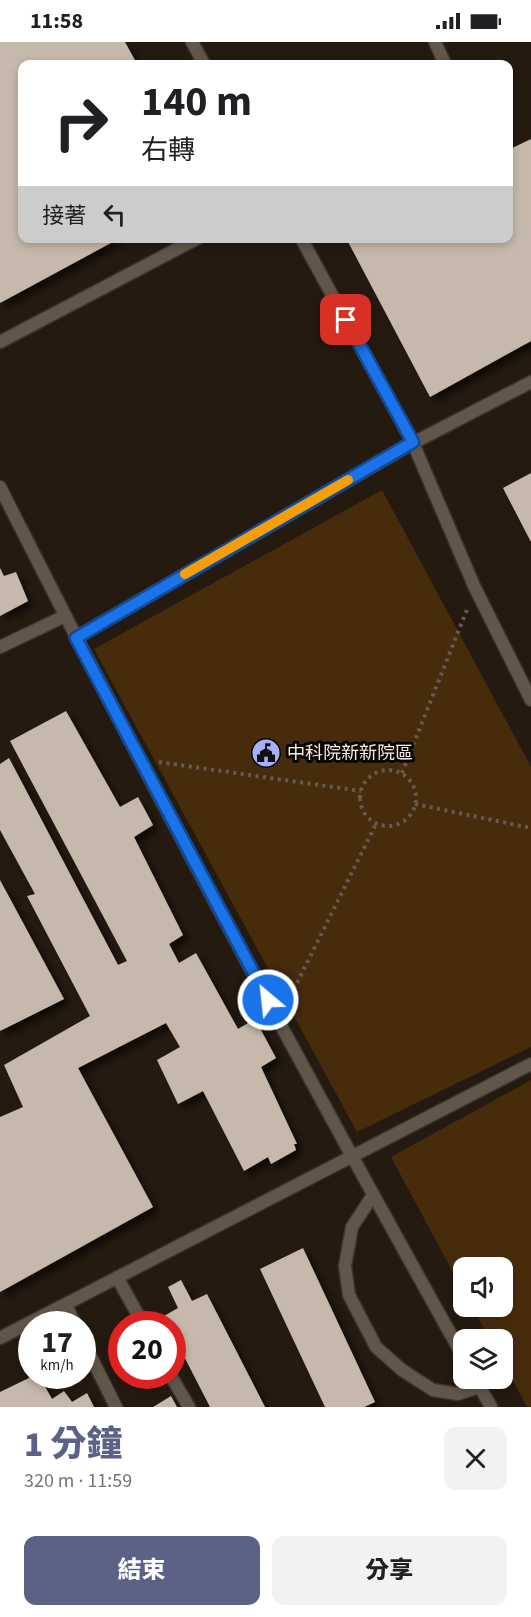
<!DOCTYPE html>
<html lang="zh-TW">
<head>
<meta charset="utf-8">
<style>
	body { margin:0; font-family:"Source Sans 3","Noto Sans TC",sans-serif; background:#f2f2f2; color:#202124; height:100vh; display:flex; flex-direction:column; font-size:22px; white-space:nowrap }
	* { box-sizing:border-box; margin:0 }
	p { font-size:20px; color:#757577 }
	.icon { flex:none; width:33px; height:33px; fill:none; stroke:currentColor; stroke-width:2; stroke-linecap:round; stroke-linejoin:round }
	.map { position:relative; height:1365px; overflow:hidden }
	.sheet { display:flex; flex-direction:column; background:#fff; flex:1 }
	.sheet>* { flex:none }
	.banner { position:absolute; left:18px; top:18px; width:495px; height:183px; border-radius:12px; box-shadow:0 3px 9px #0003; background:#fff; color:#202124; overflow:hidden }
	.controls { position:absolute; left:453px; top:1215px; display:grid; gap:12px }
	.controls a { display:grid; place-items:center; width:60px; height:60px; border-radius:12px; background:#fff; box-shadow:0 3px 9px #0003; font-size:30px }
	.speed { position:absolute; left:18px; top:1269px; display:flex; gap:12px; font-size:30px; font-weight:700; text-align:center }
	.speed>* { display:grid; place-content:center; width:78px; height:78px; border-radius:50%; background:#fff; box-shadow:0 3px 9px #0003; line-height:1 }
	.speed small { font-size:15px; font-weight:400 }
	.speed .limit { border:9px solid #d22; background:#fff; color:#111 }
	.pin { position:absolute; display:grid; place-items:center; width:51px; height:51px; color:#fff; margin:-26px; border-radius:12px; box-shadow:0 3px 9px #0006 }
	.me { position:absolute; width:66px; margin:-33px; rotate:332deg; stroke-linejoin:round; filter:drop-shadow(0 0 4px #0008) }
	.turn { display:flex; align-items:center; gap:21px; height:126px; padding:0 24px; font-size:27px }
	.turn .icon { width:78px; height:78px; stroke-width:2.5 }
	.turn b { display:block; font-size:42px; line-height:51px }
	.then { display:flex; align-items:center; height:57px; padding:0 24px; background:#0003; gap:12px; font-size:22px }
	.round { display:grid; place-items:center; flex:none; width:63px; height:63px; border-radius:12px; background:#f2f2f2 }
	.overview { display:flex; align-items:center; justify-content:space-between; height:102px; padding:0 24px }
	h1 { font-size:36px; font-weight:800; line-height:45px; color:#5c6285 }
	.button { display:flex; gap:12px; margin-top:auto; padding:12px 24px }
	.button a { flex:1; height:69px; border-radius:12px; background:#5c6285; color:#fff; font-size:24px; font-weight:800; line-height:69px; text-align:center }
	.button a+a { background:#f2f2f2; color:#202124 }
	.status { display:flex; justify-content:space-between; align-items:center; height:42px; padding:0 30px; background:#fff; direction:ltr }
	.status svg { height:16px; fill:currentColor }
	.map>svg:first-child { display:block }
	.green { fill:#472c0c }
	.building { fill:#c6b8aa; filter:url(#shadow) }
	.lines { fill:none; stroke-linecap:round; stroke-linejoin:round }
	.lane-casing { stroke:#3c332f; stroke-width:15 }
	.path { stroke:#655b52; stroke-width:4; stroke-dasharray:3 4.5; stroke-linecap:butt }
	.lane { stroke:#62564a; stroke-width:12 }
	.route-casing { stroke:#114b97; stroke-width:15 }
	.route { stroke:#1a73e8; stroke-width:10 }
	.slow { stroke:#f59e0b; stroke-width:10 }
	.labels { text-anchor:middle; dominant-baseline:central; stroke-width:6; stroke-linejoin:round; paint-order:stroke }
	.poi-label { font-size:18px; fill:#f5ede6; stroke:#0a0603; text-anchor:start }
</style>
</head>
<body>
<div class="status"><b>11:58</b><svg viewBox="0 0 49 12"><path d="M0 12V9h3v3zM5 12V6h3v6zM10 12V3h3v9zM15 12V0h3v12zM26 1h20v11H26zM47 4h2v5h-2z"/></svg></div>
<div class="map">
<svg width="531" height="1365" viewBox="0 0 531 1365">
	<defs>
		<filter id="shadow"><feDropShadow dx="5.5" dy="5.5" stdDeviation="3" flood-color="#0009"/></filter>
	</defs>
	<rect width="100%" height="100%" fill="#251a10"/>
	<path class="green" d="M382,448l149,277v280l-174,85 -263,-483z
		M531,1038v327h-4l-24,-45 -1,-22 -12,-1 -18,-32 30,-1v-38h-38l-1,23 -72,-134z"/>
	<path class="building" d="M0,0h125l12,22h-115v174h98l-120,65z
		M531,97v202l-101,56 -84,-159h162v-88z
		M531,431v69l-28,-54z
		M0,526l4,8 12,-4 12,29 -28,15z
		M66,669l54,96 18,-10 15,28 -19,12 49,98 -14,9 10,19 17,-10 42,76 17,-10 21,39 -15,9 36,77h-3l2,6 -25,14 -3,-7 -24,14 -41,-80 -25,13 -21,-44 23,-13 -14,-24 -88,45 75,139 -153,85v-175l23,-10 -19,-42 86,-49 -63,-120 8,-2 -35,-64v-66l9,-6 109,207 9,-4 -117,-220z
		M0,838l64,119 -64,32z
		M303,1206l72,154 -11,5h-39l-65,-138z
		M181,1238l11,21 15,-7 58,113h-55l-38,-74v-9h-4l-4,-8 14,-8 -10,-21z
		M33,1334h6l13,23 12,-8 8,11 15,-9 7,14h-94v-15z
		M171,1354l6,11h-24z"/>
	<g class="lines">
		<g class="lane-casing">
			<path id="lane" d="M192,0l12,22
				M435,0l10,22
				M301,196l112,205 62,145 56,112
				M0,300l198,-104
				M0,445c148,294 303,584 464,871
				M77,595l336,-194 118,-61
				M0,605l65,-31
				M373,1153l-21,32 -7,39 4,29 27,52 26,23 31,20 25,4 21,-7
				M117,1235l26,47
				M66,1263l9,19
				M0,1296l531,-274
				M82,1297l34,68
				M171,1334l18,31
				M475,1336l16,29"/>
		</g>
		<path class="path" d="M159,720l202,29
			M360 756a28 28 0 1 1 56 0a28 28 0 1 1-56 0Z
			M402,731l66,-166
			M415,762l116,24
			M287,961l89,-179"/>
		<use href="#lane" class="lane"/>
	</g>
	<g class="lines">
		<g class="route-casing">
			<path id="route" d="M268,958l-192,-362 337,-196 -67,-122"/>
		</g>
		<use href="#route" class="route"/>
		<path class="slow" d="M185,532l163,-94"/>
	</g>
	<defs>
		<g id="civic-disc" transform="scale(1.5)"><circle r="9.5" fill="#a5b1fc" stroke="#0a0603"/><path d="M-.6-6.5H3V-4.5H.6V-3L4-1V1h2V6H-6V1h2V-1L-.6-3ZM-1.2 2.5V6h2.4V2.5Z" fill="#111"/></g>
	</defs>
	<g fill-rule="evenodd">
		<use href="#civic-disc" x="266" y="711"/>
	</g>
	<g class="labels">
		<g class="poi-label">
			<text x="287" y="711">中科院新新院區</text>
		</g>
	</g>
</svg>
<div class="controls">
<a><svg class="icon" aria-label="sound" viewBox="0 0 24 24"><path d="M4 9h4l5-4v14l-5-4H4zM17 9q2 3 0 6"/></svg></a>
<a><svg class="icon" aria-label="layers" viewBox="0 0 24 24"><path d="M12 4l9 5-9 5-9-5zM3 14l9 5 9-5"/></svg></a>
</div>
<div class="speed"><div>17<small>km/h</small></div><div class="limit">20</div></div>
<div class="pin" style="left:346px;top:278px;background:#d93025"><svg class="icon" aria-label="arrive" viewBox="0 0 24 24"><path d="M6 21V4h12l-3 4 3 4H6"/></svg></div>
<svg class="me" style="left:268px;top:958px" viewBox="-20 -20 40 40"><circle r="17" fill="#1a73e8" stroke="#fff" stroke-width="3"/><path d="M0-11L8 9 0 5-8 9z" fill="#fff"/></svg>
<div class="banner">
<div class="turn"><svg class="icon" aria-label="right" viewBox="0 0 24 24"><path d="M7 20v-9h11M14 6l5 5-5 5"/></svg><div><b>140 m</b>右轉</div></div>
<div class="then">接著<svg class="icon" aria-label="left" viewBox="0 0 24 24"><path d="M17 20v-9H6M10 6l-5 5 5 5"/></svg></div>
</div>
</div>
<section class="sheet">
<div class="overview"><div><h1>1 分鐘</h1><p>320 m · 11:59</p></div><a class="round"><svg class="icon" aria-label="close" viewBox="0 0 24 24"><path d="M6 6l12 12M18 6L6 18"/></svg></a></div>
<div class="button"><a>結束</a><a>分享</a></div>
</section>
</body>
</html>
